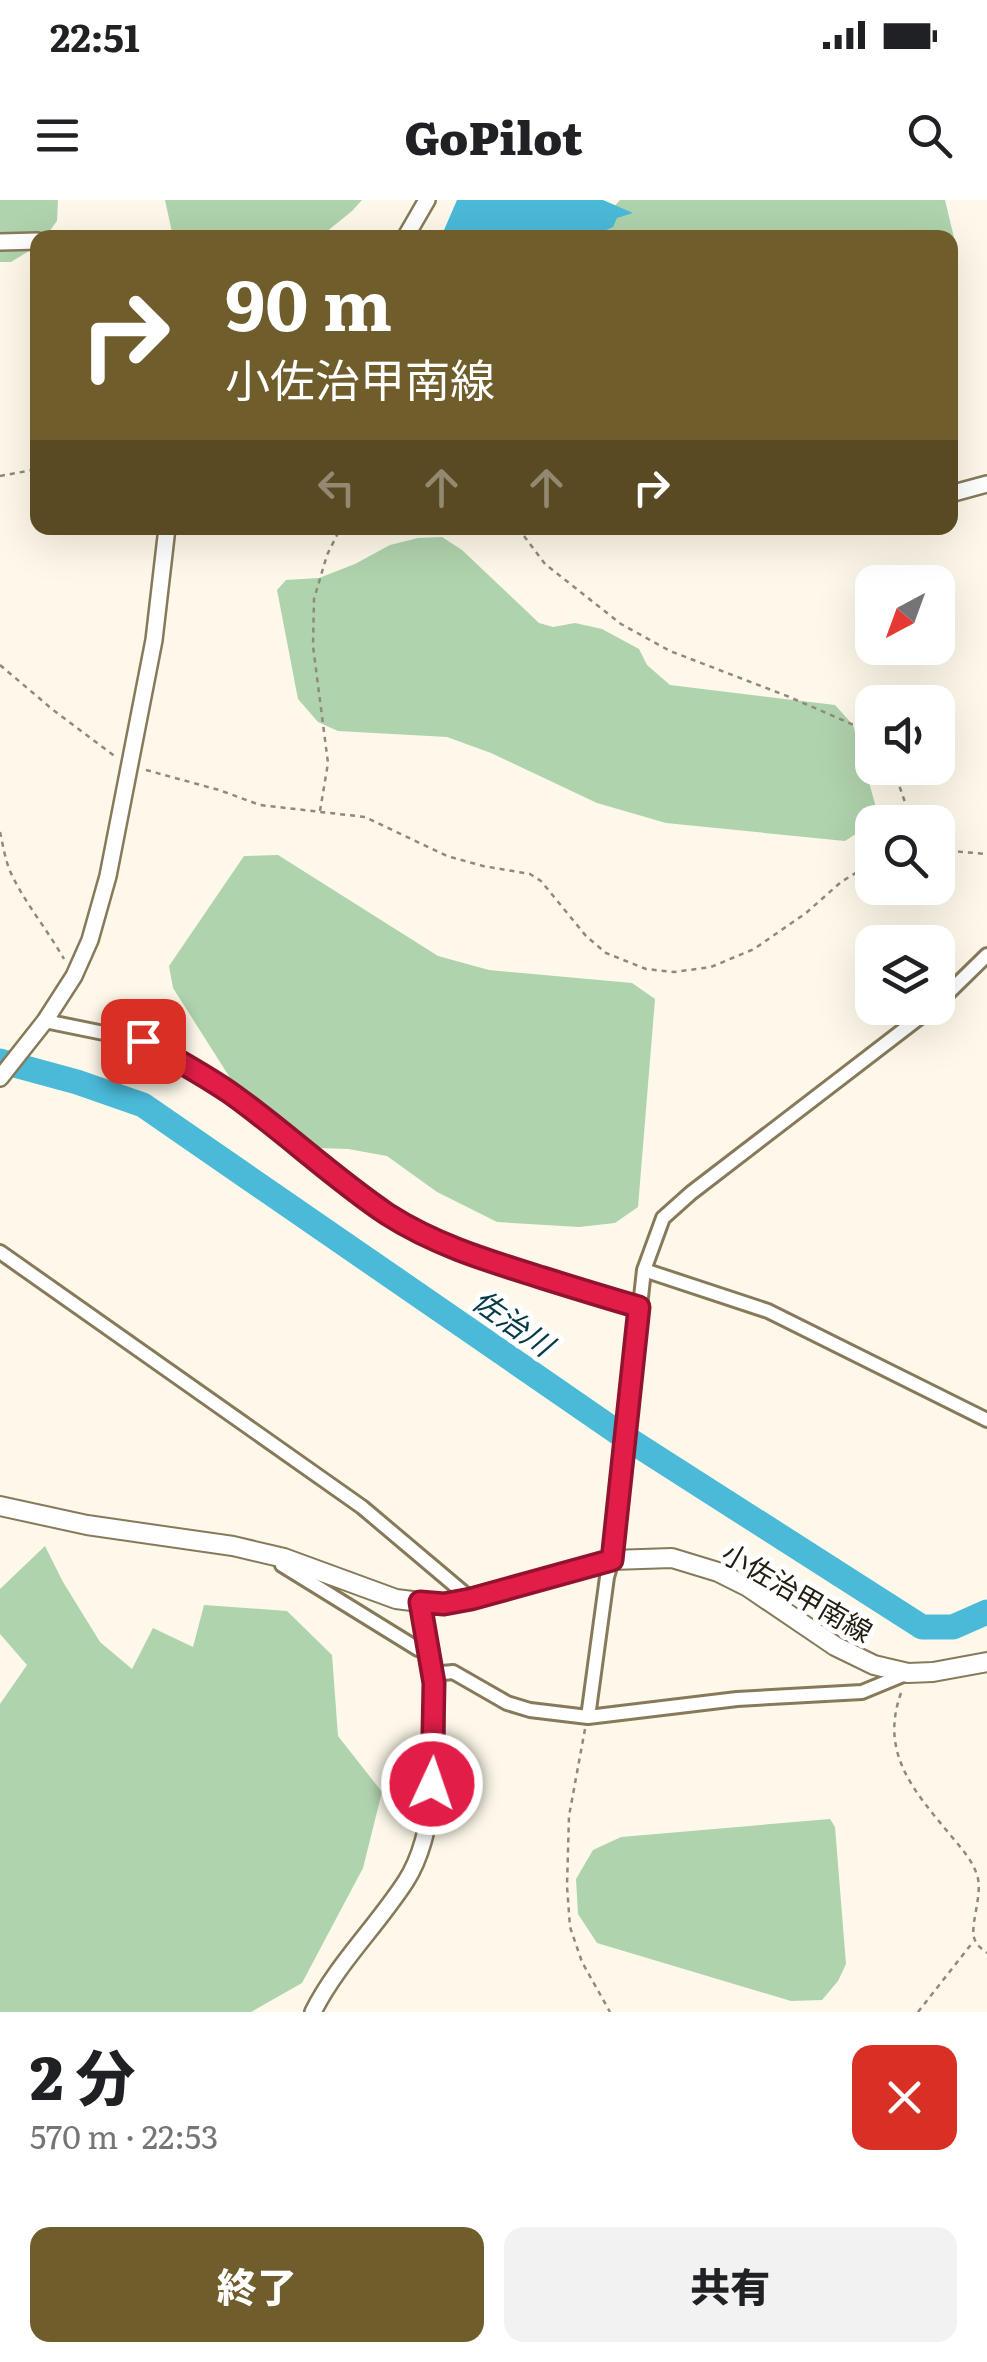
<!DOCTYPE html>
<html lang="ja">
<head>
<meta charset="utf-8">
<style>
	body { margin:0; font-family:Literata,"Noto Sans JP",serif; background:#f2f2f2; color:#202124; height:100vh; display:flex; flex-direction:column; font-size:38px; white-space:nowrap }
	* { box-sizing:border-box; margin:0 }
	p { font-size:32px; color:#757577 }
	.icon { flex:none; width:55px; height:55px; fill:none; stroke:currentColor; stroke-width:2; stroke-linecap:round; stroke-linejoin:round }
	.map { position:relative; height:1812px; overflow:hidden }
	.drawer { display:flex; flex-direction:column; background:#fff; flex:1 }
	.drawer>* { flex:none }
	.banner { position:absolute; left:30px; top:30px; width:928px; height:305px; border-radius:20px; box-shadow:0 10px 40px #0002; background:#705d2c; color:#fff; overflow:hidden }
	.needle { width:65px; rotate:221deg }
	.tools { position:absolute; left:855px; top:365px; display:grid; gap:20px }
	.tools a { display:grid; place-items:center; width:100px; height:100px; border-radius:20px; background:#fff; box-shadow:0 10px 40px #0002; font-size:50px }
	.pin { position:absolute; display:grid; place-items:center; width:85px; height:85px; color:#fff; margin:-42px; border-radius:20px; box-shadow:0 5px 15px #0006 }
	.me { position:absolute; width:110px; margin:-55px; rotate:3deg; stroke-linejoin:round; filter:drop-shadow(0 0 8px #0008) }
	.turn { display:flex; align-items:center; gap:35px; height:210px; padding:0 30px; font-size:45px }
	.turn .icon { width:130px; height:130px; stroke-width:2.5 }
	.turn b { display:block; font-size:70px; line-height:85px }
	.lanes { display:flex; align-items:center; height:95px; padding:0 30px; background:#0003; justify-content:center; gap:50px; direction:ltr }
	.lanes .off { opacity:.35 }
	.round { display:grid; place-items:center; flex:none; width:105px; height:105px; border-radius:20px; background:#f2f2f2 }
	.overview { display:flex; align-items:center; justify-content:space-between; height:170px; padding:0 30px }
	h1 { font-size:60px; font-weight:800; line-height:75px }
	.button { display:flex; gap:20px; margin-top:auto; padding:20px 30px }
	.button a { flex:1; height:115px; border-radius:20px; background:#705d2c; color:#fff; font-size:40px; font-weight:800; line-height:115px; text-align:center }
	.button a+a { background:#f2f2f2; color:#202124 }
	.status { display:flex; justify-content:space-between; align-items:center; height:70px; padding:0 50px; background:#fff; direction:ltr }
	.status svg { height:28px; fill:currentColor }
	header { display:flex; justify-content:space-between; align-items:center; height:130px; padding:0 30px; background:#fff; font-size:45px; font-weight:800 }
	.map>svg:first-child { display:block }
	.green { fill:#afd3ac }
	.water { fill:#4bb9d8 }
	.lines { fill:none; stroke-linecap:round; stroke-linejoin:round }
	.river { stroke:#4bb9d8; stroke-width:25 }
	.minor-casing { stroke:#867a5a; stroke-width:18 }
	.tertiary-casing { stroke:#867a5a; stroke-width:20 }
	.secondary-casing { stroke:#867a5a; stroke-width:22 }
	.path { stroke:#8f8a7c; stroke-width:2.5; stroke-dasharray:5 5; stroke-linecap:butt }
	.minor { stroke:#fff; stroke-width:12 }
	.tertiary { stroke:#fff; stroke-width:15 }
	.secondary { stroke:#fff; stroke-width:18 }
	.route-casing { stroke:#92132f; stroke-width:25 }
	.route { stroke:#e11d48; stroke-width:18 }
	.labels { text-anchor:middle; dominant-baseline:central; stroke-width:10; stroke-linejoin:round; paint-order:stroke }
	.street-label { font-size:28px; fill:#231e11; stroke:#fff }
	.water-label { font-size:30px; font-style:italic; fill:#063a47; stroke:#fff }
</style>
</head>
<body>
<div class="status"><b>22:51</b><svg viewBox="0 0 49 12"><path d="M0 12V9h3v3zM5 12V6h3v6zM10 12V3h3v9zM15 12V0h3v12zM26 1h20v11H26zM47 4h2v5h-2z"/></svg></div>
<header><svg class="icon" aria-label="menu" viewBox="0 0 24 24"><path d="M4 6h16M4 12h16M4 18h16"/></svg>GoPilot<svg class="icon" aria-label="search" viewBox="0 0 24 24"><circle cx="10" cy="10" r="6"/><path d="M15 15l6 6"/></svg></header>
<div class="map">
<svg width="987" height="1812" viewBox="0 0 987 1812">
	<rect width="100%" height="100%" fill="#fdf8e9"/>
	<path class="green" d="M0,0h58l-1,21 -12,16 -7,1 -1,8 -26,16h-11z
		M165,0h197l-10,11 -32,26h-147z
		M620,0h325l11,46 -6,9v-17h-354l6,-18z
		M442,337l20,13 77,73 14,4 22,-4 27,6 37,20 8,16 23,20 165,20 18,20 24,86 -9,15 -23,15 -179,-18 -69,-20 -106,-50 -44,-16 -109,-6 -20,-9 -20,-23 -21,-109 9,-10 33,-2 36,-14 35,-19 28,-7z
		M278,655l160,101 51,14 143,13 23,16 -17,208 -23,16 -36,4 -82,-5 -60,-30 -50,-36 -39,-7 -58,-2 -30,-22 -87,-137 -4,-22 75,-110z
		M45,1346l18,36 37,60 32,27 21,-41 40,19 11,-42 83,6 45,44 6,81 44,56 -19,76 -61,115 -51,29h-251v-308l27,-39 -27,-31v-45z
		M830,1619l5,8 11,137 -8,17 -16,19 -31,1 -194,-58 -19,-29 -2,-35 17,-29 28,-13z"/>
	<path class="water" d="M457,0h146l30,13 -16,5 -4,9 -22,10h-150z"/>
	<g class="lines">
		<path class="river" d="M0,861l77,21 66,23 474,327 305,195h31l34,-15"/>
		<g class="minor-casing">
			<path id="minor" d="M938,803l49,-48
				M45,821l98,20 39,21 48,31 157,120 60,33 192,61
				M0,1052l362,255 109,92
				M644,1070l124,41 219,109
				M284,1359l-2,6 136,84 11,3
				M432,1474l21,-2 54,31 23,7 58,7 149,-18 125,-7 46,-19
				M588,1517l19,-140 5,-17 32,-290 19,-52 28,-25 241,-185"/>
		</g>
		<g class="tertiary-casing">
			<path id="tertiary" d="M405,38l22,-38
				M0,42l38,-1
				M950,294l37,-10
				M0,878l45,-57 29,-45 16,-36 18,-64 46,-236 13,-112
				M313,1812c24,-48 64,-86 93,-131 31,-48 32,-139 28,-195 -2,-28 -9,-56 -14,-84"/>
		</g>
		<g class="secondary-casing">
			<path id="secondary" d="M0,1306l87,19 146,21 51,12 112,41 48,6 168,-45 60,-2 46,14 30,15 87,59 39,19 34,8 25,-1 54,-10"/>
		</g>
		<path class="path" d="M0,276l38,-7
			M518,328l27,36 76,60 49,27 117,45 85,37
			M0,465l52,44 64,48
			M893,568l19,54
			M146,570l73,20 41,15 105,12 82,39 36,10 47,8 11,7 45,55 20,17 40,16 28,3 37,-5 43,-18 52,-36 35,-31 31,-19
			M320,611l8,-48 -15,-117 1,-47 13,-44 11,-22 6,-5
			M0,632c3,13 5,27 10,39 14,31 37,58 54,88
			M938,650l49,4
			M901,1493c-22,61 14,99 51,144 10,12 20,23 25,38 7,21 -10,55 -1,67 2,5 7,7 11,11
			M585,1529l-16,87 -2,70 3,41 12,35 28,50
			M918,1812l55,-70"/>
		<use href="#minor" class="minor"/>
		<use href="#tertiary" class="tertiary"/>
		<use href="#secondary" class="secondary"/>
	</g>
	<g class="lines">
		<g class="route-casing">
			<path id="route" d="M143,841c29,16 58,32 86,51 54,38 103,85 158,122 48,31 102,47 156,64 32,10 64,20 96,29l-27,253 -141,39 -27,5 -24,-2 14,81 -2,101"/>
		</g>
		<use href="#route" class="route"/>
	</g>
	<g class="labels">
		<g class="street-label">
			<text transform="translate(798 1391) rotate(30)">小佐治甲南線</text>
		</g>
		<g class="water-label">
			<text transform="translate(514 1121) rotate(35)">佐治川</text>
		</g>
	</g>
</svg>
<div class="tools">
<a><svg class="needle" viewBox="-14 -14 28 28"><path d="M0-13l5 13h-10z" fill="#e53935"/><path d="M0 13l5-13h-10z" fill="#757577"/></svg></a>
<a><svg class="icon" aria-label="sound" viewBox="0 0 24 24"><path d="M4 9h4l5-4v14l-5-4H4zM17 9q2 3 0 6"/></svg></a>
<a><svg class="icon" aria-label="search" viewBox="0 0 24 24"><circle cx="10" cy="10" r="6"/><path d="M15 15l6 6"/></svg></a>
<a><svg class="icon" aria-label="layers" viewBox="0 0 24 24"><path d="M12 4l9 5-9 5-9-5zM3 14l9 5 9-5"/></svg></a>
</div>
<div class="pin" style="left:143px;top:841px;background:#d93025"><svg class="icon" aria-label="arrive" viewBox="0 0 24 24"><path d="M6 21V4h12l-3 4 3 4H6"/></svg></div>
<svg class="me" style="left:432px;top:1584px" viewBox="-20 -20 40 40"><circle r="17" fill="#e11d48" stroke="#fff" stroke-width="3"/><path d="M0-11L8 9 0 5-8 9z" fill="#fff"/></svg>
<div class="banner">
<div class="turn"><svg class="icon" aria-label="right" viewBox="0 0 24 24"><path d="M7 20v-9h11M14 6l5 5-5 5"/></svg><div><b>90 m</b>小佐治甲南線</div></div>
<div class="lanes"><svg class="icon off" aria-label="left" viewBox="0 0 24 24"><path d="M17 20v-9H6M10 6l-5 5 5 5"/></svg><svg class="icon off" aria-label="ahead" viewBox="0 0 24 24"><path d="M12 20V5M6 11l6-6 6 6"/></svg><svg class="icon off" aria-label="ahead" viewBox="0 0 24 24"><path d="M12 20V5M6 11l6-6 6 6"/></svg><svg class="icon" aria-label="right" viewBox="0 0 24 24"><path d="M7 20v-9h11M14 6l5 5-5 5"/></svg></div>
</div>
</div>
<section class="drawer">
<div class="overview"><div><h1>2 分</h1><p>570 m · 22:53</p></div><a class="round" style="background:#d93025;color:#fff"><svg class="icon" aria-label="close" viewBox="0 0 24 24"><path d="M6 6l12 12M18 6L6 18"/></svg></a></div>
<div class="button"><a>終了</a><a>共有</a></div>
</section>
</body>
</html>
